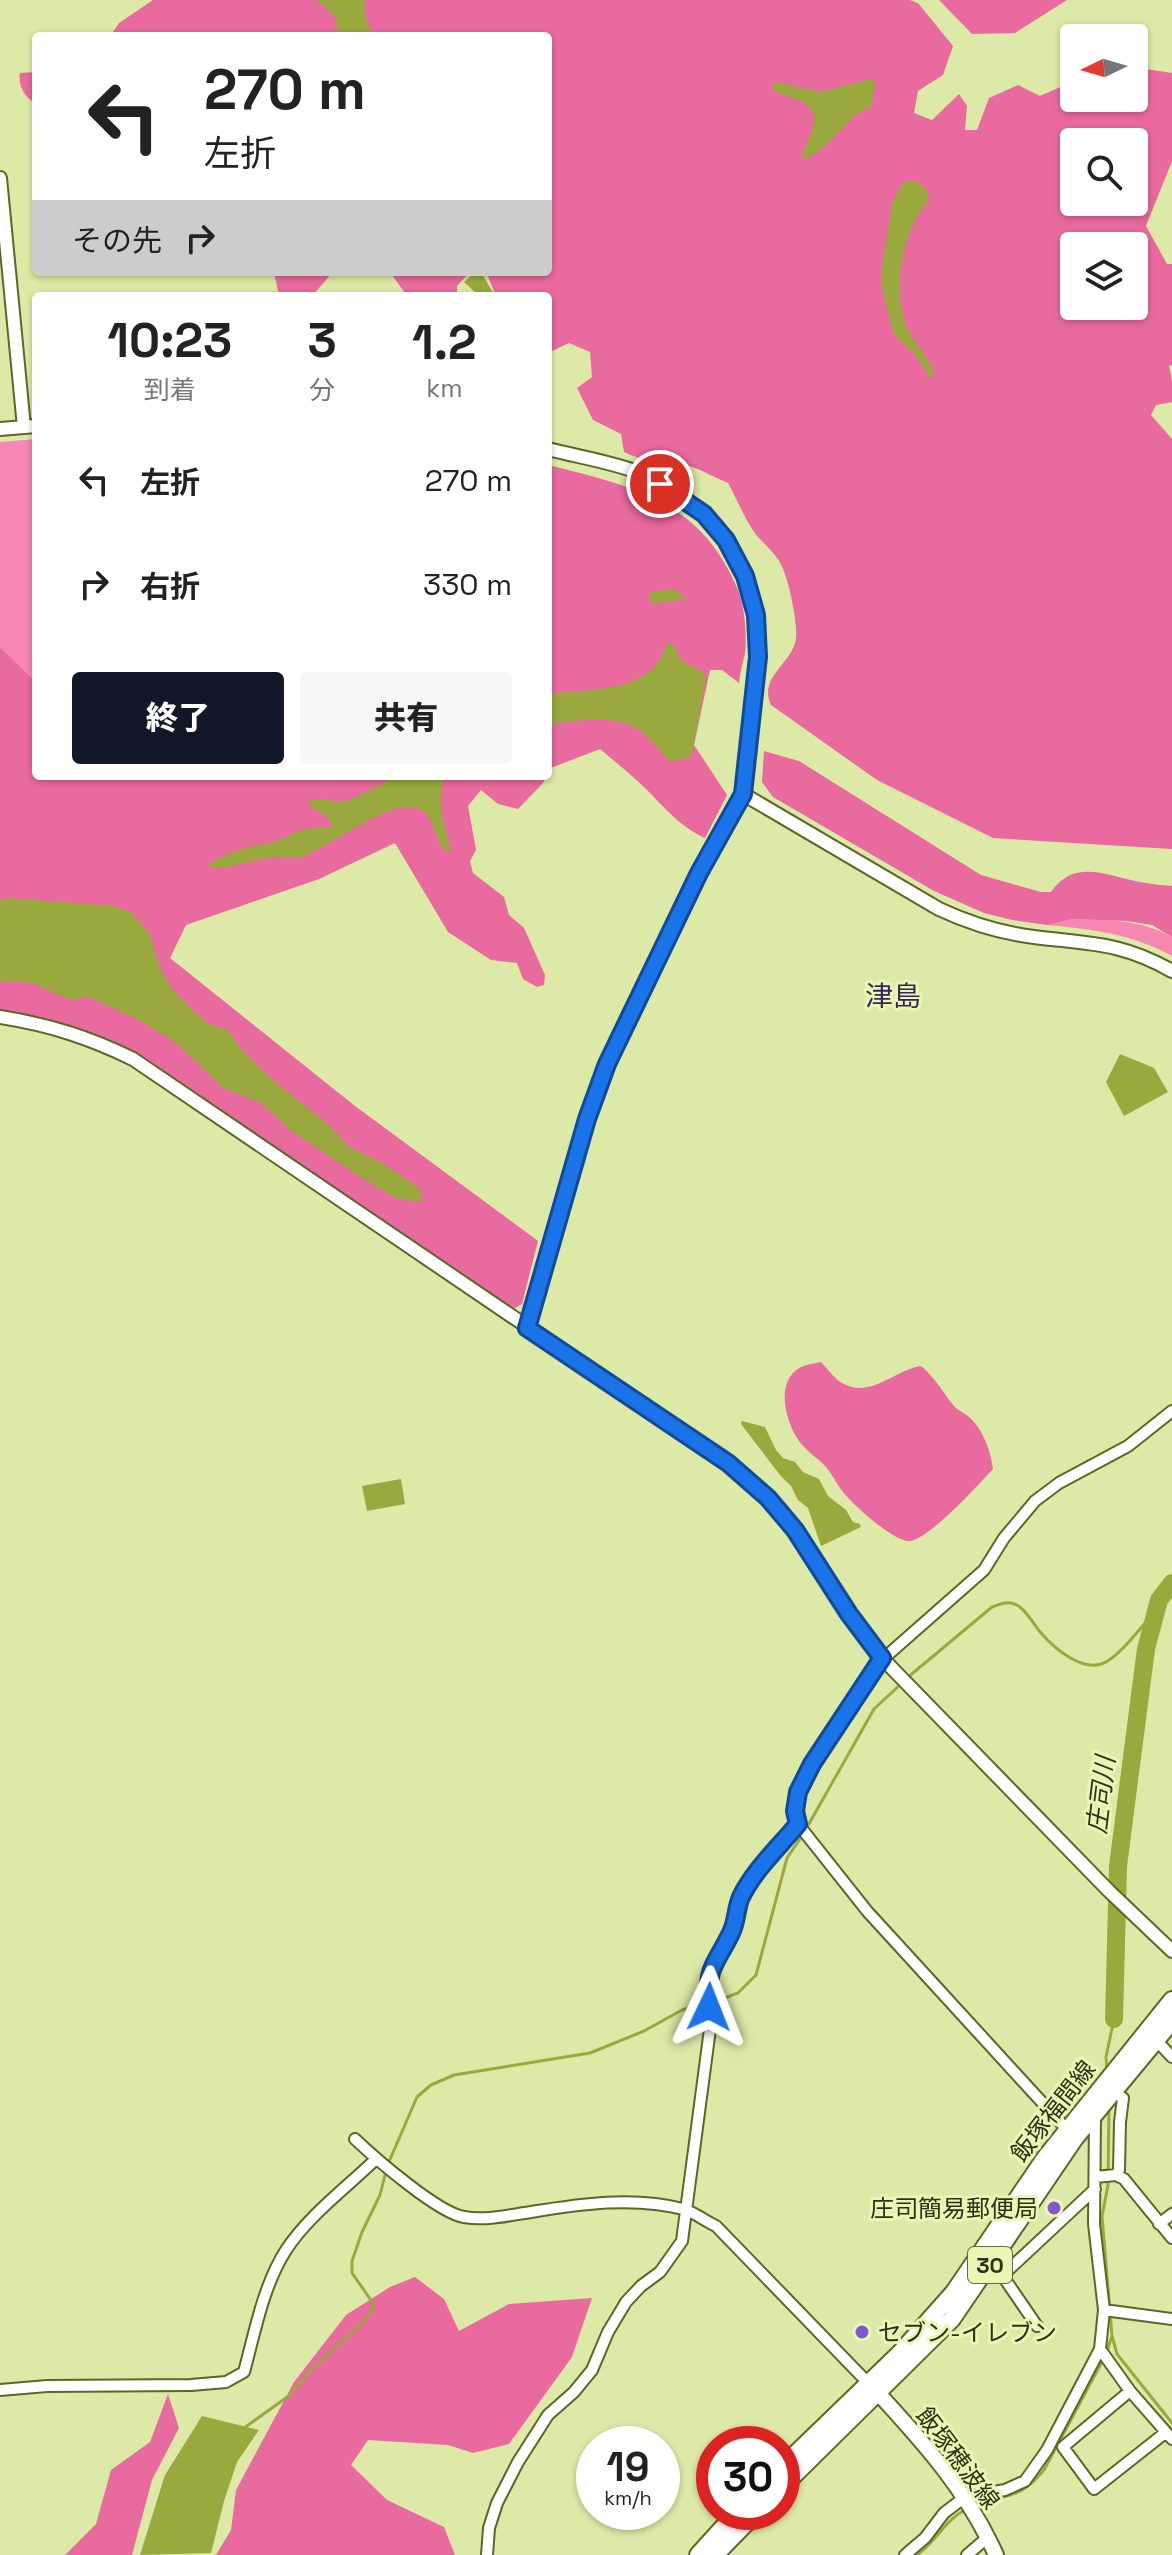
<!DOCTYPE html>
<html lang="ja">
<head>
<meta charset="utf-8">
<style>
	body { margin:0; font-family:"Space Grotesk","Noto Sans JP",sans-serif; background:#f6f6f6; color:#222; height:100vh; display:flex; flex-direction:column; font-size:30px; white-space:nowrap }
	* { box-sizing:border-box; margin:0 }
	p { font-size:26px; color:#767676 }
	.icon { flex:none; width:44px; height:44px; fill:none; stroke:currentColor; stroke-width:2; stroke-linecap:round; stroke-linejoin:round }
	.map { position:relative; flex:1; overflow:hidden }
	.panel { position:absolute; left:32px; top:292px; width:520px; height:488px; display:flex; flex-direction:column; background:#fff; border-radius:8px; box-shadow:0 2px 6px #0004 }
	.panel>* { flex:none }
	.hud { position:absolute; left:32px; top:32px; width:520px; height:244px; border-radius:8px; box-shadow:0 2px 6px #0004; background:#fff; color:#222; overflow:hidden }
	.needle { width:52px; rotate:265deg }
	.controls { position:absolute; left:1060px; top:24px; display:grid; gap:16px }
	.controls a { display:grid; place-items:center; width:88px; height:88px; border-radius:8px; background:#fff; box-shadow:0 2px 6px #0004; font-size:40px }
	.speed { position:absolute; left:576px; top:2426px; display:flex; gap:16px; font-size:40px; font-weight:700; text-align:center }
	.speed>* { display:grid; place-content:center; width:104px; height:104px; border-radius:50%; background:#fff; box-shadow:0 2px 6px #0004; line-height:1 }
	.speed small { font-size:20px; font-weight:400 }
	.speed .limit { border:12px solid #d22; background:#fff; color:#111 }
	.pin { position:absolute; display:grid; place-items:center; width:68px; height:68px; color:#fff; margin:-34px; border:4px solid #fff; border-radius:50%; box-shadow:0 2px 8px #0007 }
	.me { position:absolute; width:88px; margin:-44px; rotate:2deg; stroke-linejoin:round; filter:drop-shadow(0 0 6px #0008) }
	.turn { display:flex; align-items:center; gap:28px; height:168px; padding:0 40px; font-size:36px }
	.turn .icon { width:104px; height:104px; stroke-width:2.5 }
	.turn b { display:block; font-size:56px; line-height:68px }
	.then { display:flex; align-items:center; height:76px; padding:0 40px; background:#0003; gap:16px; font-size:30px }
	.eta { display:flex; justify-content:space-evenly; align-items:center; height:136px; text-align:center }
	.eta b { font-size:48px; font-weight:800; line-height:56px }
	.button { display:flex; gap:16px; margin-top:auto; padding:16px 40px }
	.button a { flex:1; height:92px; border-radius:8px; background:#111827; color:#fff; font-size:32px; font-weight:800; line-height:92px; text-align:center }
	.button a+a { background:#f6f6f6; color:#222 }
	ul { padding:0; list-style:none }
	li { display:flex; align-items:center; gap:24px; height:104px; padding:0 40px }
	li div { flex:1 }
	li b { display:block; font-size:30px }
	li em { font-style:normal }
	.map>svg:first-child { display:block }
	.green { fill:#f687b2 }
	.forest { fill:#e96a9e; fill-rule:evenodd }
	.water { fill:#9aa93d }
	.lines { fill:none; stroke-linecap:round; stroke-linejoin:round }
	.stream { stroke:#9aa93d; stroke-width:3 }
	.river { stroke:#9aa93d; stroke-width:18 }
	.minor-casing { stroke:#5d6626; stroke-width:14 }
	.tertiary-casing { stroke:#5d6626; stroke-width:16 }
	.secondary-casing { stroke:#5d6626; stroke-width:18 }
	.primary-casing { stroke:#5d6626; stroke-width:20 }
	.minor { stroke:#fff; stroke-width:10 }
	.tertiary { stroke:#fff; stroke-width:12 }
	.secondary { stroke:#fff; stroke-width:14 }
	.primary { stroke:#fff; stroke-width:16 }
	.route-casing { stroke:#114b97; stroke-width:20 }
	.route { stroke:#1a73e8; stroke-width:14 }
	.poi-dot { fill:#8156cf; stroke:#eaf6b3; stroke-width:3 }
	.labels { text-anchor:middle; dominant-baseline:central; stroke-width:6; stroke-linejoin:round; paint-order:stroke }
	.shield { fill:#eaf6b3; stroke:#656b45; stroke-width:2 }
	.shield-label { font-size:22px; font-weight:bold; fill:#2c3016 }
	.street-label { font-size:24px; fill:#2c3016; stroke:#eaf6b3 }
	.poi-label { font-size:24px; fill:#2c3016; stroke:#eaf6b3; text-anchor:end }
	.water-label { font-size:26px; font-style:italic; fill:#2f331b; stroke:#eaf6b3 }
	.quarter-label { font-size:28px; fill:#38235d; stroke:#eaf6b3 }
</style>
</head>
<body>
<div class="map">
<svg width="1172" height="2555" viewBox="0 0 1172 2555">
	<rect width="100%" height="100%" fill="#dde9a6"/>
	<path class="green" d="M36,439v243l-36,-35v-205z
		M1073,919c36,1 66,0 99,18v19c-40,-22 -80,-27 -125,-31z"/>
	<path class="forest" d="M153,0h757l8,3 35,43 -10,29 -25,16 -4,22 18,7 27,-26 8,12 -2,24h12l12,-32 29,-13 22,11 27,-12 7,-11v25h60v-46l5,16 33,5v88l-26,65 21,38h5v101l-3,1 3,15v21l-16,3 -5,10 21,24v410l-179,-11 -116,-58 -106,-75c-13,-28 21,-41 25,-66 2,-16 -8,-65 -17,-78 -8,-13 -21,-21 -28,-34 -9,-14 -15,-30 -23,-44 -15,-6 -32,-17 -48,-19 -19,-3 -39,-3 -56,-12l-3,-18 -28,-14 -16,-32 15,-11 -2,-25 -21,-9 -21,10v-57h-52l-10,-24h62v-236h-438l9,-13zM1074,142h60v60h-60zM1074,246h60v60h-60z
		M939,0h128l-52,33 -43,1z
		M36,72v32c-11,-7 -18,-17 -16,-31z
		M274,272h59l-21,24h-33z
		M390,272h80l-13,14v10h-50z
		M548,465c68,17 140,32 177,99 7,12 14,26 17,39 3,15 5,35 3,50 -2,10 -5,19 -6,30l-17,-13h-12l-16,75 33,50 -22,43c-26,-12 -41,-31 -60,-50 -14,-14 -30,-26 -45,-39l-52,20z
		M0,647l36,35v94h509l-1,6 -26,27 -20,-5 -17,-14 -13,16 8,44 -6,11 3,12 31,24 5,18 15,13 21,47 -1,10 -7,2 -14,-8 -6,-16 -26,-3 -43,-28 -53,-89 -76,36 -133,46 -16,33 185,148 183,135 -16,63 -9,5 -374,-255 -60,-26 -79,-16z
		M764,751l35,10 182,114 60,17h10c24,-34 55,-16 89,-10 10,2 21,3 32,4v51l-20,-12 -25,-4 -54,-2 -26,6 -35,-5 -28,-7 -50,-22 -161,-94 -11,-15z
		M821,1362c6,6 14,18 23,22 27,14 51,-14 77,-18 16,14 20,24 33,40 4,5 10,6 15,11 14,12 22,35 24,52 -17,18 -60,66 -82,72 -15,3 -59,-37 -68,-49 -6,-8 -11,-18 -17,-25 -8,-9 -20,-16 -27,-26 -12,-17 -22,-51 -6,-68 7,-8 18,-9 28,-11z
		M415,2277l29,22 15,32 50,-27 83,-6 -20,59 -63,87 -36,9 -25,-8 -80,-5 -17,25 36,35 57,27 11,28h-239l15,-25 5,-40 58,-108 52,-67 44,-28z
		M168,2394l11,34 -27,52 -20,75h-67l31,-31 15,-54 39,-28z"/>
	<path class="water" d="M317,0h48c-1,13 1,26 10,36h-37l-3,-20z
		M870,79l5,3 -3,24 -17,9 -32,33 -20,13c-3,-18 26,-42 1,-58 -8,-5 -20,-7 -30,-12l-2,-3 3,-6 46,10z
		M910,180l13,5 6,11c-4,12 -14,21 -18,33 -12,28 -16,70 -4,99 7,16 26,32 27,49h-4l-14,-21 -22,-21 -12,-46 -1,-17 12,-72 9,-16z
		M475,272h6l14,24h-16l-15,-14z
		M674,589l13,10 -35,5 -3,-12z
		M667,643l8,2c4,25 19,16 31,31l-13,74 -5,9 -19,2c-9,-10 -20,-25 -31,-32 -25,-15 -63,-8 -90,-5v-30c44,-6 104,1 119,-51z
		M396,776h49c-10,23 0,52 6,75l-4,1c-14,-11 -11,-38 -30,-44 -27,-10 -88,40 -116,49 -9,3 -16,-1 -25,0 -22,2 -43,12 -66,11v-4c20,-15 43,-17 66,-23 8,-2 15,-8 23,-10 11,-4 21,-3 32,-3l1,-4c-5,-10 -16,-12 -23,-20l2,-4c11,-4 21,2 32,2 5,-1 50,-23 53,-26z
		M9,898l105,8 17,6 18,21 12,37 12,20 22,23 16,12 17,5 16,22 30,29 55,44 20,22 33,16 37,25 3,14 -25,-3 -40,-24 -68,-46 -28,-26 -38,-15 -49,-47 -35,-21 -50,-23 -19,3 -37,-17 -33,-2v-81z
		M1120,1054l34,14 14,24 -44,24 -18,-34z
		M742,1421l23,6 11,23 7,8 12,4 8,10 16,7 9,17 18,14 7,12 7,2 1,3 -40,19 -13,-38 -10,-8 -7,-14 -11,-11 -39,-51z
		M401,1479l4,25 -38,7 -5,-25z
		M202,2416l57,14 -22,32 -13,39 -13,52 -71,2 25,-80z"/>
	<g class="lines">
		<path class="stream" d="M907,1678l85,-71c6,-2 13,-5 19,-4 13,2 22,21 30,30 14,16 43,41 65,29 16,-9 35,-35 48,-49
			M806,1829l68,-120 28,-26
			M713,2002l25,-9 18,-18 31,-117 15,-22
			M1107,2071l-1,-14 8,-38
			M1109,2106l-1,79 -6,31 10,120 5,18 55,69
			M388,2164l29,-67 14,-12 23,-10 136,-22 54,-22 38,-21 23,-7
			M1107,2351l5,-15
			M244,2428l46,-33 23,-27 46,-42 13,-15 1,-8 -21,-30v-12l10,-29 18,-37 6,-24
			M974,2506c34,-15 42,-3 70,-36l60,-112
			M917,2555c19,-13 28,-36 50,-46"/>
		<path class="river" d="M1114,2019l4,-153 28,-217 13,-49 13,-17"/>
		<g class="minor-casing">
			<path id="minor" d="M1156,2040l16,17
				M1113,2092l10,6 -3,24 -1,48 -3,5
				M1071,2134l-204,-223 -69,-87 -3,-13 3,-19 76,-125 110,-97 20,-32 31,-37 24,-18 69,-37 44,-35
				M355,2139c20,19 83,74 109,78 22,4 45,-2 67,-5 49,-8 103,-16 152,-3 11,3 22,12 33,17l155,160
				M1095,2177l21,-2 8,4 48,59
				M1159,2224l13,-10
				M1000,2272l37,54
				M1004,2274l91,-85
				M1104,2310l68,9
				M1100,2349l30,42 42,48
				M0,2390l47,-4 144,-1 35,-3 18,-10c11,-40 19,-86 42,-122 23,-35 60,-62 90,-91
				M1130,2391l-67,56 31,42 71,-56
				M487,2555l2,-27 8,-25 21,-41 30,-47 26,-23 18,-22 16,-38 18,-30 15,-16 19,-14 22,-31 28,-212 -2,-50 3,-12 22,-38 6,-28 8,-15 51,-62
				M905,2555l20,-17 19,-25 21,-16 40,-7 20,-9 22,-31 53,-101 4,-39 -10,-86 1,-108
				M967,2555l21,-18"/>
		</g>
		<g class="tertiary-casing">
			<path id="tertiary" d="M0,178l24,249
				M0,429l36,-3
				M548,449c31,8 65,13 95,25 57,25 105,80 113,143 7,58 -8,119 -13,177
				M0,1017c50,8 88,20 133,42l595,404 40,35 27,32 54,84 33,44 227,233 63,60
				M527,1328l60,-209 20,-55 92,-191 44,-79 196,115c30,14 62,24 95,28 56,7 87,5 138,34"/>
		</g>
		<g class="secondary-casing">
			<path id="secondary" d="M878,2393c46,50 90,99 118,162"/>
		</g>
		<g class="primary-casing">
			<path id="primary" d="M782,2467l118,-114 54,-61 91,-134 127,-158
				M782,2487l170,-168 123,-181 97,-117
				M698,2555l39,-43
				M715,2555l42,-43"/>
		</g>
		<use href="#minor" class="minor"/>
		<use href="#tertiary" class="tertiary"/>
		<use href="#secondary" class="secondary"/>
		<use href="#primary" class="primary"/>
	</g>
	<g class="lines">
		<g class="route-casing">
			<path id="route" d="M660,484l44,30 22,26 19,36 11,39 2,42 -15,137 -44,79 -92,191 -20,55 -60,209 201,135 40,35 27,32 54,84 33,44 -70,106 -14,28 -3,19 3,13c-19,23 -44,46 -57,73 -5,11 -4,24 -10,36 -17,35 -24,31 -22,74"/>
		</g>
		<use href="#route" class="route"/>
	</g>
	<g class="poi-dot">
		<circle cx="1054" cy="2208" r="8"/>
		<circle cx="862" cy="2332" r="8"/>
	</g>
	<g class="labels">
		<rect class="shield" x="968" y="2247" width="44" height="36" rx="6"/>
		<g class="shield-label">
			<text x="990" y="2265">30</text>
		</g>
		<g class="street-label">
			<text transform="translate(1053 2111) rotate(-52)">飯塚福間線</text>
			<text transform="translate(958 2458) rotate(53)">飯塚穂波線</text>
		</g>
		<g class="poi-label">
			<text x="1038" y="2208">庄司簡易郵便局</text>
			<text x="878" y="2332" text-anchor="start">セブン-イレブン</text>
		</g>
		<g class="water-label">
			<text transform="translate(1101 1795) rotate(-83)">庄司川</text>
		</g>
		<g class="quarter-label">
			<text x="893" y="996">津島</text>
		</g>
	</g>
</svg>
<div class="controls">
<a><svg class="needle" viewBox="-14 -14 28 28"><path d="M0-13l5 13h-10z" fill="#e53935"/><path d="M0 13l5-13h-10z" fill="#767676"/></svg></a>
<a><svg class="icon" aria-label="search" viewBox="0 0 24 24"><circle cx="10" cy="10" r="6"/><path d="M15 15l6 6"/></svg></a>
<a><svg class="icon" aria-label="layers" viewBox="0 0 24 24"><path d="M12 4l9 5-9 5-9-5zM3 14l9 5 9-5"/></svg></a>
</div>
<div class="speed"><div>19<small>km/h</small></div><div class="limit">30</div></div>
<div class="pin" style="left:660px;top:484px;background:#d93025"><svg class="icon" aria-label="arrive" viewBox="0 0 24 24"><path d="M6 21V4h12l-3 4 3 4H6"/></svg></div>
<svg class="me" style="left:709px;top:2007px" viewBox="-20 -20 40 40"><path d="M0-17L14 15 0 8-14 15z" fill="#1a73e8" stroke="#fff" stroke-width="4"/></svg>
<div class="hud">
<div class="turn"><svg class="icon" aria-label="left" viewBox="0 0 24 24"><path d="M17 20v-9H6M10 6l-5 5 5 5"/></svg><div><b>270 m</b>左折</div></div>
<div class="then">その先<svg class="icon" aria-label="right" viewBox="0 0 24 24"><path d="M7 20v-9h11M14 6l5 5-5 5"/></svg></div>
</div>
<section class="panel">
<div class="eta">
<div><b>10:23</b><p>到着</p></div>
<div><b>3</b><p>分</p></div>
<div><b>1.2</b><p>km</p></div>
</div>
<ul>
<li><svg class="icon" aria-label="left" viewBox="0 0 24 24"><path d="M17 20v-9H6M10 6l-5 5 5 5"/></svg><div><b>左折</b></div><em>270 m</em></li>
<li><svg class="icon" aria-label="right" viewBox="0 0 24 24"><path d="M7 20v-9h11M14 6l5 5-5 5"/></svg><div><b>右折</b></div><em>330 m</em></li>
</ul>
<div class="button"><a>終了</a><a>共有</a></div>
</section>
</div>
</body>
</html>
